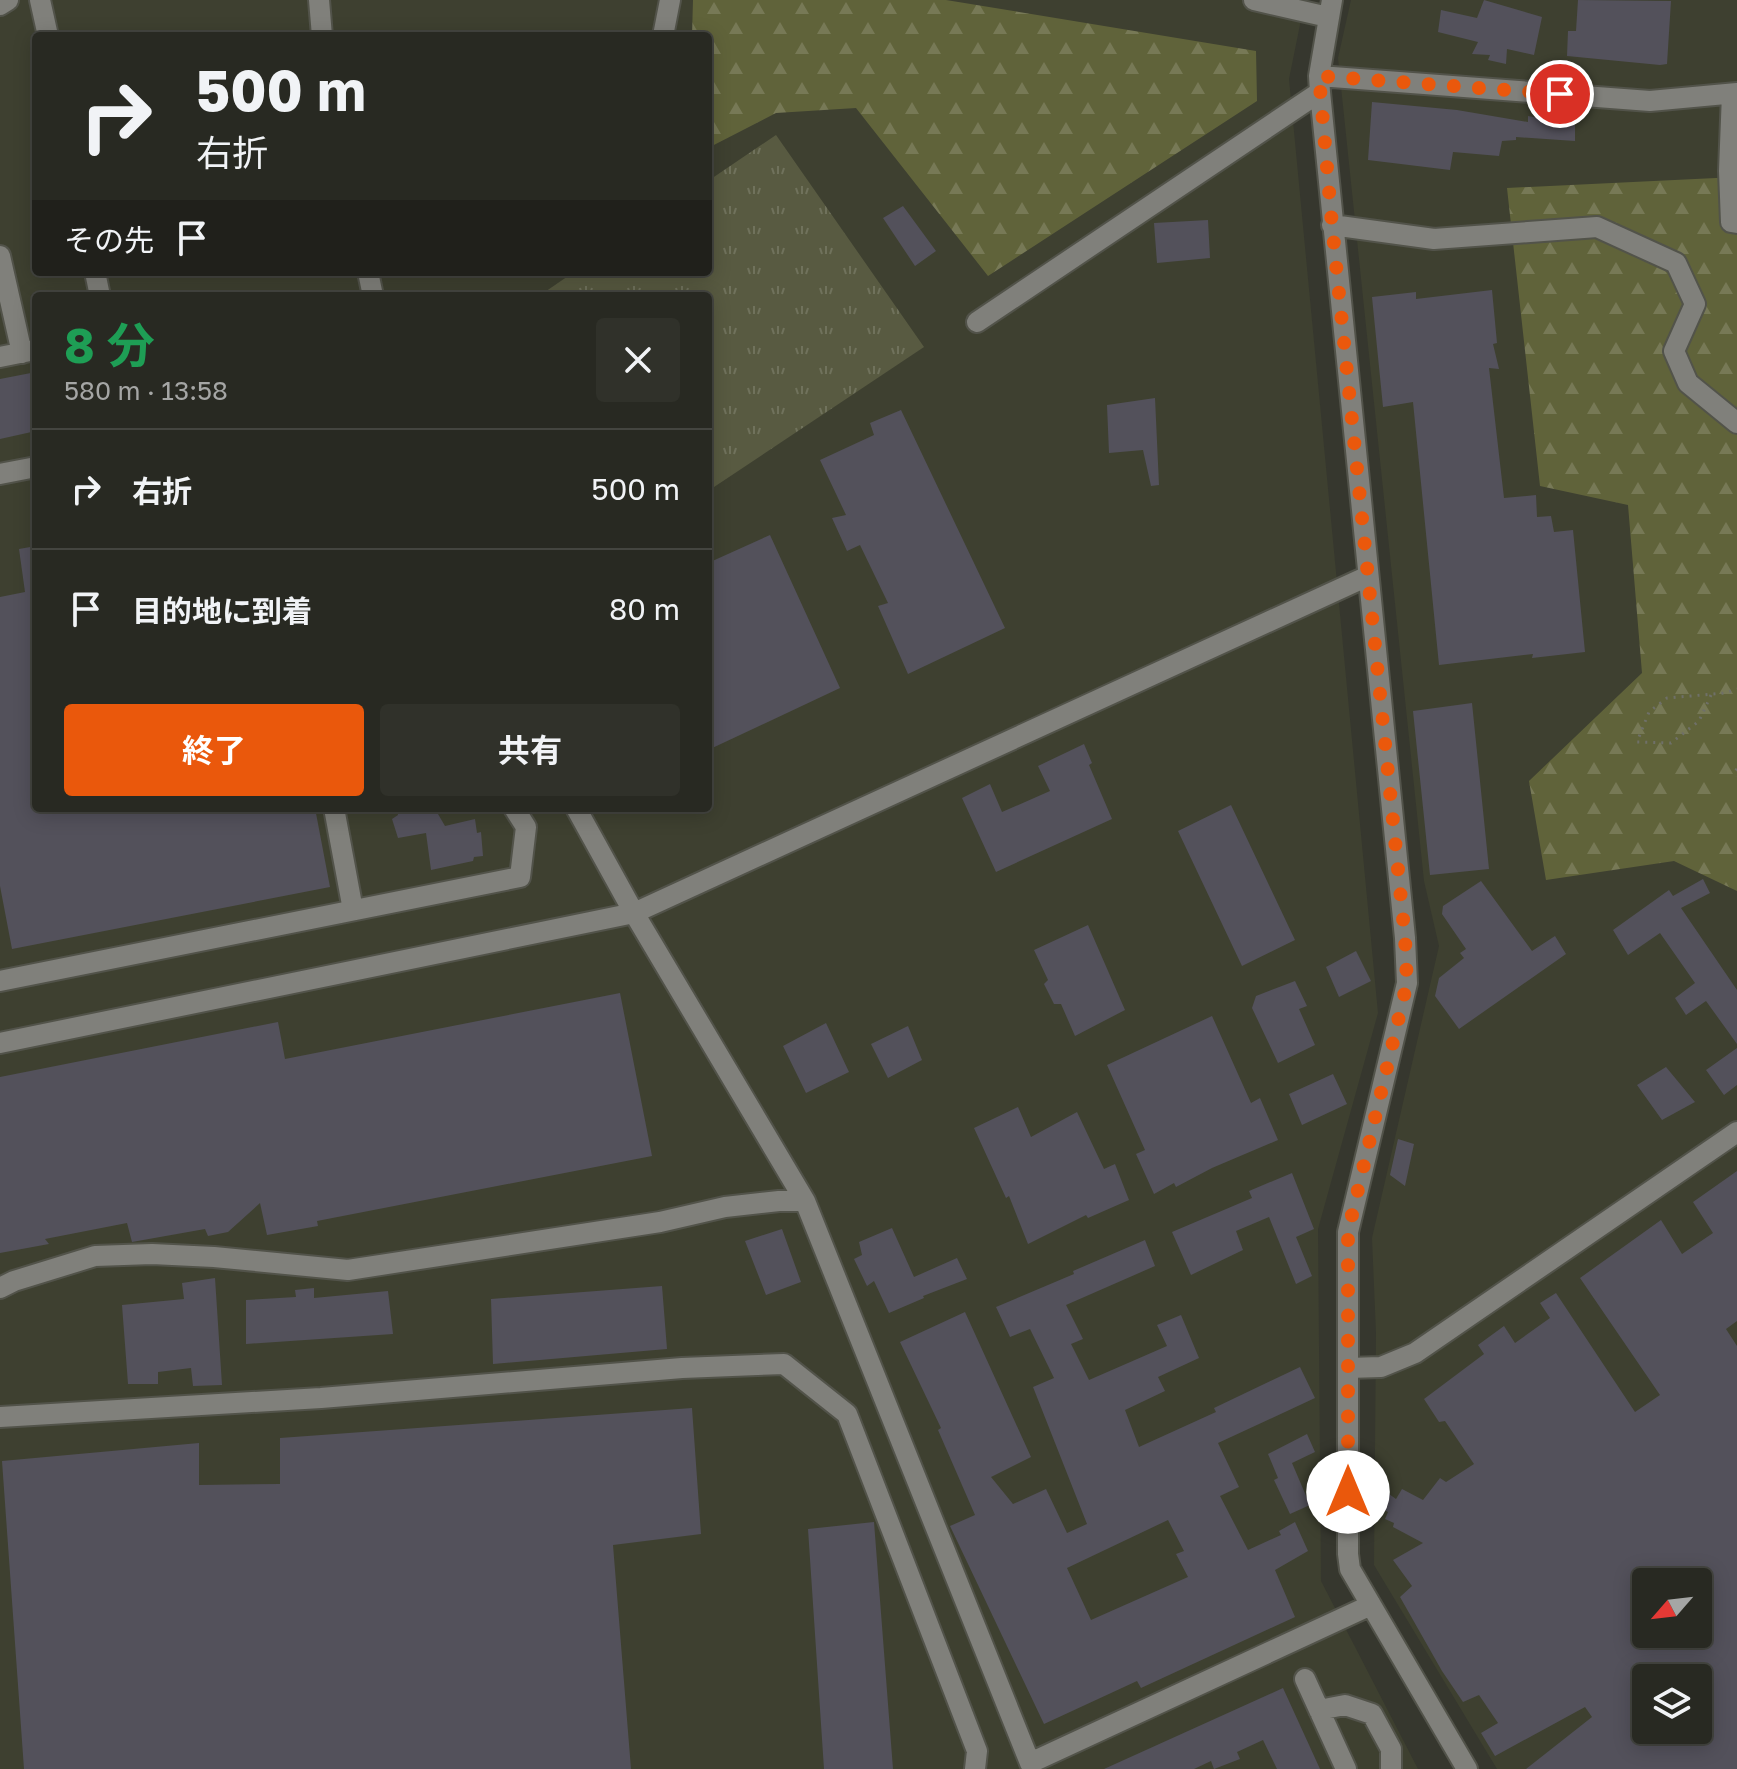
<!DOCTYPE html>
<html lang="ja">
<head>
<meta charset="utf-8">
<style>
	body { margin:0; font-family:"Golos Text","Noto Sans JP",sans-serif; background:#30312a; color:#f1f3f6; height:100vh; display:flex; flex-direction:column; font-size:30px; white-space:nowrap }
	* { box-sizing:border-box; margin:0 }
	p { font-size:26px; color:#a5a6a5 }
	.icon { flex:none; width:44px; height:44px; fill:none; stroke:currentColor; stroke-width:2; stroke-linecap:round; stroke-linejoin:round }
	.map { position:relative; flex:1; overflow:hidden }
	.details { position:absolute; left:32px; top:292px; width:680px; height:520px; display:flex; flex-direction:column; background:#282922; border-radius:8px; box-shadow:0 4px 20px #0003,0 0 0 2px #444540 }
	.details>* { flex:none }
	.top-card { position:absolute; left:32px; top:32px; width:680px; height:244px; border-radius:8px; box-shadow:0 4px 20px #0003,0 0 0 2px #444540; background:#282922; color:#f1f3f6; overflow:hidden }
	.needle { width:52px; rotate:242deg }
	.fabs { position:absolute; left:1632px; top:1568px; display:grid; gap:16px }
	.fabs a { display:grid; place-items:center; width:80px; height:80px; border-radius:8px; background:#282922; box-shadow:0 4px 20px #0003,0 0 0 2px #444540; font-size:40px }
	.pin { position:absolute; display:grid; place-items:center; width:68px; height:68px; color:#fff; margin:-34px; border:4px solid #fff; border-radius:50%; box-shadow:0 2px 8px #0007 }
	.me { position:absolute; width:88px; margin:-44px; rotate:0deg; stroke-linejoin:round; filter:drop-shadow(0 0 6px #0008) }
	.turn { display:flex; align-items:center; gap:28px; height:168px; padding:0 32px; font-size:36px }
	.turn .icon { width:104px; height:104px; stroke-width:2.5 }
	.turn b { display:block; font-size:56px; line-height:68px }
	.then { display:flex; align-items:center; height:76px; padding:0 32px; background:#0003; gap:16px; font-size:30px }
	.round { display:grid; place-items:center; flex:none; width:84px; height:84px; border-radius:8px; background:#30312a }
	.summary { display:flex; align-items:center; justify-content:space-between; height:136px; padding:0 32px }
	h1 { font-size:48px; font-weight:700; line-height:60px; color:#1e9e55 }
	.primary-button { display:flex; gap:16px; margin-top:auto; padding:16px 32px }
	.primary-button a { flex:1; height:92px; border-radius:8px; background:#ea580c; color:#fff; font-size:32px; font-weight:700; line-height:92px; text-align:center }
	.primary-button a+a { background:#30312a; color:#f1f3f6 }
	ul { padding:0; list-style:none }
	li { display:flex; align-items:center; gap:24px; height:120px; padding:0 32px; border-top:2px solid #444540 }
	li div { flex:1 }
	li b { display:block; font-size:30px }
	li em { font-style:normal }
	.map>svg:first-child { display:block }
	.built { fill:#3e4030; fill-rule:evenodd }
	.forest { fill:url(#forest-firs) }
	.park { fill:url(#park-tufts) }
	.building { fill:#53515b; fill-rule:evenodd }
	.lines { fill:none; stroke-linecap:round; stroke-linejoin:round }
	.minor-casing { stroke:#52534a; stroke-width:24 }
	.path { stroke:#6f7068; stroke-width:3; stroke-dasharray:2 6; stroke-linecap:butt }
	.minor { stroke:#80807b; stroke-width:20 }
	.route { stroke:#ea580c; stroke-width:14; stroke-dasharray:0 25.2 }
</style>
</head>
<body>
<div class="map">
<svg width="1737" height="1769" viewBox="0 0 1737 1769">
	<defs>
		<pattern id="forest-firs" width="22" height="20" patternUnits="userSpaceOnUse" patternTransform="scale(2)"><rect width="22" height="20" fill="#60633a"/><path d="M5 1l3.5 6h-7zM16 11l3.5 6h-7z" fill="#777956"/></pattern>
		<pattern id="park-tufts" width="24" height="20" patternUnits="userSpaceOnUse" patternTransform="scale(2)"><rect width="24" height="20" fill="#585a41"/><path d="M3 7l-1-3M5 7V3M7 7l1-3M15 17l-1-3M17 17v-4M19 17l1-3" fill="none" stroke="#70725c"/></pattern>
	</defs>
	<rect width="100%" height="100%" fill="#36372e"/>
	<path class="built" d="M0,0h1305l-16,79 89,934 -60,216 3,352 97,188h-1418zM36,36h672v236h-672zM36,296h672v512h-672z
		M1351,0h386v1769h-240l-123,-204 2,-232 -4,-95 67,-292 -15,-65 -86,-823zM1646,1582h52v52h-52zM1646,1678h52v52h-52z"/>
	<path class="forest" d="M693,0h253l310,51 1,50 -269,175 -132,-168 -80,5 -68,35v-112h-16z
		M1737,177v714l-63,-30 -128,19 -17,-99 113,-108 -14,-168 -88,-19 -33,-298z"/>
	<path class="park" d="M776,135l148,212 -216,144v-195h-169l35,-24h134v-91z"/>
	<path class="building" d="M1484,0l58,17 -8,38 -27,-6 -1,15 -18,-4 2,-5 -18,-1 6,-12 -40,-10 3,-22 36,8z
		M1578,0l93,1 -4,63 -7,1 -93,-9 1,-25h8z
		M1372,102l85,8 71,12v-6l47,9v16l-59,-4v3l-14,1 -3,15 -46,-4 -3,18 -82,-10z
		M903,206l33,45 -21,15 -32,-48z
		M1208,220l2,38 -53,5 -3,-40z
		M1492,290l5,53 -4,1 6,25 -10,-1 15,130 32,-3 1,22 14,-1 3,16 19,-2 12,122 -53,6 1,-4 -94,11 -26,-263 -30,5 -11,-110 44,-5v7z
		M36,372v59l-36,8v-60z
		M1155,398l4,87 -8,1 -8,-36 -34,3 -2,-48z
		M901,410l104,218 -97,46 -30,-68 10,-3 -28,-58 -13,6 -15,-33 14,-3 -26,-55 54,-25 -4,-12z
		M770,535l70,153 -132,62v-187z
		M36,546v262h279l15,79 -318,62 -12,-63v-289l25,-5 -6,-43z
		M1472,703l17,166 -59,6 -17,-164z
		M1084,744l8,19 -3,2 23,54 -116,53 -34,-74 28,-14 12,28 48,-21 -12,-25z
		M1231,805l64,135 -53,26 -64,-135z
		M397,808h40l1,6 7,12 30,-7 2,14 4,-1 2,24 -9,1 -1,4 -42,9 -5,-37 -28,5 -6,-19 6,-4z
		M1703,879l7,14 -29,15 56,82v54l-31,-43 -20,14 -11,-17 20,-15 -35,-50 -32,22 -15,-25 56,-40 4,6z
		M1481,881l51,70 23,-15 11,18 -107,75 -24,-33 4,-18 25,-20 -4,-5 6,-4 -24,-35 1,-8z
		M1088,925l37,85 -50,26 -14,-32h-7l-10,-20 4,-4 -14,-30z
		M1356,951l15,30 -32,16 -13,-30z
		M1295,981l12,25 -8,3 16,36 -37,18 -26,-55 4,-12z
		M620,993l32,163 -335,65 1,5 -51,9 -7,-32 -32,29 -20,4 -3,-7 -73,13 -5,-19 -82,16 4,5 -49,9v-176l278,-55 7,37z
		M1212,1016l39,87 9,-5 18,42 -66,28 -36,19 -2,-4 -20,11 -18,-40 9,-4 -38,-85z
		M826,1023l23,49 -43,21 -23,-47z
		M908,1026l14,34 -34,18 -17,-34z
		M1737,1048v37l-13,10 -18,-25z
		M1666,1067l29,35 -33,18 -25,-35z
		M1333,1074l14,30 -45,21 -13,-31z
		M1018,1107l13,30 46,-25 27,57 11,-5 14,36 -41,18 -2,-3 -58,29 -19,-48 -3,2 -32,-70z
		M1398,1139l16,5 -9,42 -15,-11z
		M1737,1171v150l-11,8 11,17v423h-211l66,-52 -7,-10 -90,49 -14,-23 17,-10 -19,-28 -16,7 -21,-31 -42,-74 12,-11 -19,-26 30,-17 -30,-16 1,-4 -9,-4 3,-7 -6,-3 7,-15 7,5 6,-10 21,11 17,-22 6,4 28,-18 -29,-43 -6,1 -15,-23 60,-45 -6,-9 26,-19 11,17 35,-25 -10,-15 16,-10 79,119 25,-17 -80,-117 81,-58 21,34 31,-21 -20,-31zM1646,1582h52v52h-52zM1646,1678h52v52h-52z
		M1292,1173l22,56 -18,8 16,39 -16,8 -27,-67 -33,14 7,19 -52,25 -19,-43 80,-34 -3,-7z
		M892,1228l22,49 43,-19 10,21 -44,17 1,2 -35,15 -15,-32 -7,5 -13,-27 8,-4 -3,-13z
		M782,1229l19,53 -35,13 -21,-54z
		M1145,1240l10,26 -89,39 17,34 -12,5 18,36 78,-34 -10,-21 24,-10 18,43 -41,19 7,14 -40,19 14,37 77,-35 -2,-4 86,-41 15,31 -97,45 21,44 -19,9 28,54 33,-15 -2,-4 16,-9 13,29 -33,19 20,47 -154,71 -4,-7 -93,43 -94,-198 25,-11 -37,-85 3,-2 -41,-86 65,-30 66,145 -40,20 22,27 33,-15 21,44 20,-9 -54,-137 21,-9 -24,-49 -20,8 -14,-30 78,-33 -1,-3zM1168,1520l16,31 -8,3 12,23 -97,43 -24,-52z
		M215,1278l7,107 -29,1 -2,-18 -33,4v12h-30l-6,-79 62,-6 -2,-16z
		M662,1286l5,63 -174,15 -2,-65z
		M314,1288v10l74,-7 5,43 -147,10v-44l50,-3 -1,-7z
		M692,1408l9,126 -88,11 18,224h-607l-22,-308 197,-18v42l81,-1v-46z
		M1307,1434l8,18 -23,11 18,42 -20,9 -16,-34 4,-2 -10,-24z
		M874,1522l19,247h-69l-16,-240z
		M1283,1688l37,81h-43l-14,-29 -26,12 3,7 -26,10 -3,-8 -17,8h-90z"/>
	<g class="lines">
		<g class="minor-casing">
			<path id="minor" d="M40,0l8,36
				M319,0l3,36
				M1254,0l74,17
				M1332,0l-13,76 1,16 85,846 2,45 -59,249v322l2,15 117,200
				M0,5l8,-5
				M663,36l7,-36
				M1319,76l331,25 87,-8
				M1732,94l-3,77 2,51 6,1
				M1332,225l102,14 163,-12 79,36 19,41 -21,47 14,32 49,40
				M0,256l22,97
				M95,272l5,24
				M368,272l5,24
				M977,322l343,-230
				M0,357l35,-7
				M0,474l36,-7
				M334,808l19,102
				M576,808l58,105 171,288 225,562 341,-158
				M0,981l520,-104 6,-50 -12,-19
				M0,1043l634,-130 734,-337
				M0,1288l14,-7 81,-25 57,-2 62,3 134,13 312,-48 65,-15 54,-6h26
				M1348,1368l33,-1 34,-14 322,-221
				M0,1417l321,-19 361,-30 102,-4 63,50 130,337 -2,18
				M1305,1679l41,90
				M1319,1710l26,-5 27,9 19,35v20"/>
		</g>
		<path class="path" d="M1711,695l-12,26 -28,22 -34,-1 12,-30 18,-14 58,-5 12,-4
			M1737,769l-2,2 2,5"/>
		<use href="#minor" class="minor"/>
	</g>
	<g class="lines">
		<path class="route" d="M1348,1492v-260l59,-249 -2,-45 -73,-713 -13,-149 241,18"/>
	</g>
</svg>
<div class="fabs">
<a><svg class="needle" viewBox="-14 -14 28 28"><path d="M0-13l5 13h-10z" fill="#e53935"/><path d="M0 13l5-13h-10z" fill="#a5a6a5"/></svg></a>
<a><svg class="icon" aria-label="layers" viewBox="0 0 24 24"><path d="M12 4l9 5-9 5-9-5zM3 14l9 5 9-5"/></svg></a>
</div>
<div class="pin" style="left:1560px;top:94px;background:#d93025"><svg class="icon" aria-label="arrive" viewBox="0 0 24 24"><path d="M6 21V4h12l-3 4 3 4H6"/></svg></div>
<svg class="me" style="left:1348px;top:1492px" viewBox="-20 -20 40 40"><circle r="19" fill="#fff"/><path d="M0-13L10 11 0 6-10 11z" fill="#ea580c"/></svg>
<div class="top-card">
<div class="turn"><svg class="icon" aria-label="right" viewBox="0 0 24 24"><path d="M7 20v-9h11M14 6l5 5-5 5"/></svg><div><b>500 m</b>右折</div></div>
<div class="then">その先<svg class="icon" aria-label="arrive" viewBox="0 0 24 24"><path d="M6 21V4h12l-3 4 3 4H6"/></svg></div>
</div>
<section class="details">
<div class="summary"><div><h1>8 分</h1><p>580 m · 13:58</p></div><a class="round"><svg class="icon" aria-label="close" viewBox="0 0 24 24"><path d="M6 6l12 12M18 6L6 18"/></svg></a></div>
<ul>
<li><svg class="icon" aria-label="right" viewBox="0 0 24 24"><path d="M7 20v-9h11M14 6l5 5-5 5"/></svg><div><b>右折</b></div><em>500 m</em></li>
<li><svg class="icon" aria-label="arrive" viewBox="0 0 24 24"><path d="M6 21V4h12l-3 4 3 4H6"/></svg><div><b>目的地に到着</b></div><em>80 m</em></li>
</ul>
<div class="primary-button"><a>終了</a><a>共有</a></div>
</section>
</div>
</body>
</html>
